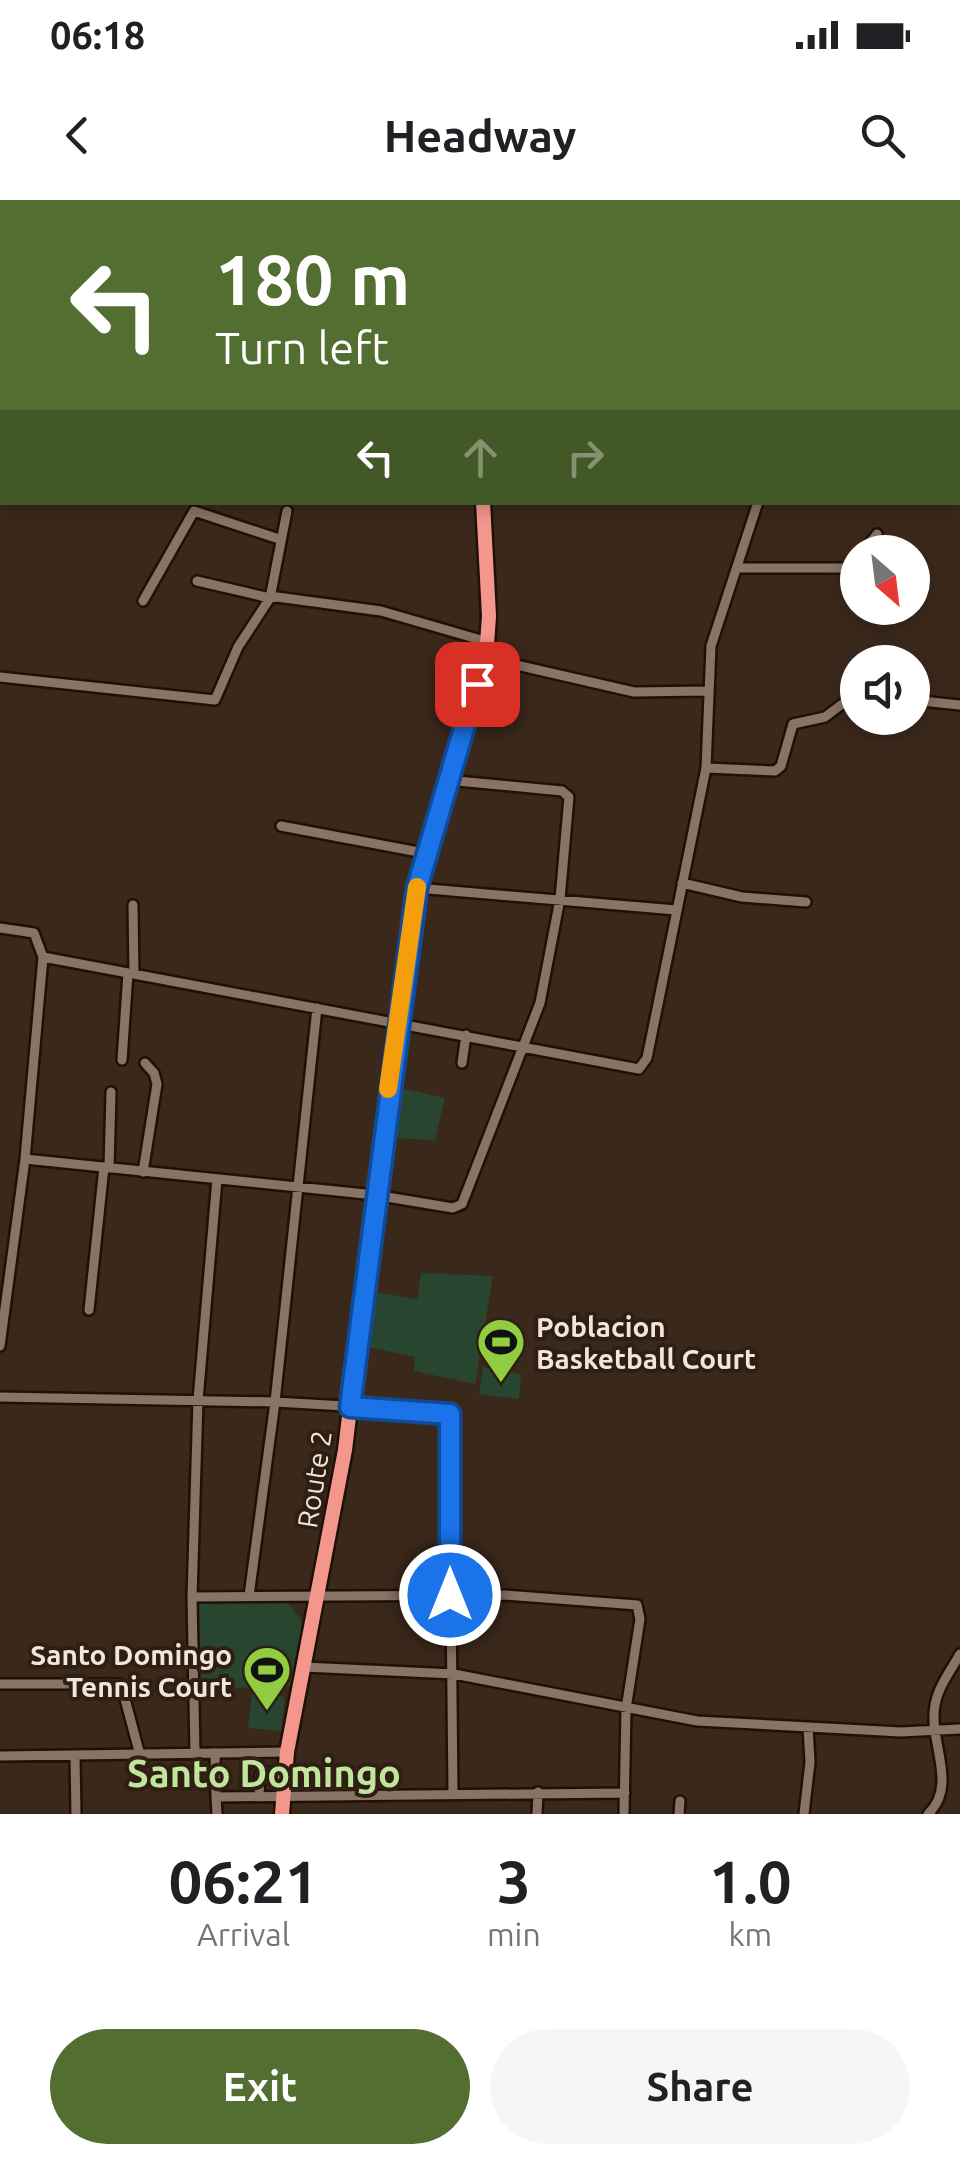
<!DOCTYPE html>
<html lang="en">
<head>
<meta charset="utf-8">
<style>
	body { margin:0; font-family:Ubuntu,sans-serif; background:#f6f6f6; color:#202124; height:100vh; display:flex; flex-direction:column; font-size:38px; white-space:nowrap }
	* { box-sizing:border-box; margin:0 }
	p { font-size:32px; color:#757577 }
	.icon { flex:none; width:55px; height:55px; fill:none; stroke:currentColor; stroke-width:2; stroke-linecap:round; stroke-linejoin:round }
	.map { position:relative; height:1614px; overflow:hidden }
	.sheet { display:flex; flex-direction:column; background:#fff; flex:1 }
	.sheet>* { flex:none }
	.hud { position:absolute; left:0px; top:0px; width:960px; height:305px; box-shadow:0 5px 15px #0003; background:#536e31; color:#fff; overflow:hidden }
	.needle { width:65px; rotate:152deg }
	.fabs { position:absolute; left:840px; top:335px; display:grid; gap:20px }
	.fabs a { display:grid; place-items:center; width:90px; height:90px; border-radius:50%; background:#fff; box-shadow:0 5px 15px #0003; font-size:50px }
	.pin { position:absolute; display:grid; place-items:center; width:85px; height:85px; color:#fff; margin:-42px; border-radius:20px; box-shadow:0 5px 15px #0006 }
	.me { position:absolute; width:110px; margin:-55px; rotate:0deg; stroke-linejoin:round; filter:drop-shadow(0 0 8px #0008) }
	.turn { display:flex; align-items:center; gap:35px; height:210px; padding:0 50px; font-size:45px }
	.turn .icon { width:130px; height:130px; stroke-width:2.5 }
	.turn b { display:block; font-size:70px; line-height:85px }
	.lanes { display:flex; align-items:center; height:95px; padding:0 50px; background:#0003; justify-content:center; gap:50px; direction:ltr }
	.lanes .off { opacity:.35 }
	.eta { display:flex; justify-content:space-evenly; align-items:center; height:170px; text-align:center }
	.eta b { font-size:60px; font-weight:600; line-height:70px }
	.button { display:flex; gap:20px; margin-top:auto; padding:20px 50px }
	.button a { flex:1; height:115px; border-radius:60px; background:#536e31; color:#fff; font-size:40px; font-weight:600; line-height:115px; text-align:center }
	.button a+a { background:#f6f6f6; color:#202124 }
	.status { display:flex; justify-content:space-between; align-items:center; height:70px; padding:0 50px; background:#fff; direction:ltr }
	.status svg { height:28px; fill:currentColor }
	header { display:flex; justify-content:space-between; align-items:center; height:130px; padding:0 50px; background:#fff; font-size:45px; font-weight:600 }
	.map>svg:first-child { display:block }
	.green { fill:#284530 }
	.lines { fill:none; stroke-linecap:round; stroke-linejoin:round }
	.river { stroke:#001426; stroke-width:11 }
	.minor-casing { stroke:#201105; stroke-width:14 }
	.major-casing { stroke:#201105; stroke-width:16 }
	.highway-casing { stroke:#201105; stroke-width:19 }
	.minor { stroke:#887364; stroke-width:9 }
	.major { stroke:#c8897d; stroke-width:11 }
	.highway { stroke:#f3978d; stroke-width:14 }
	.route-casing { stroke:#114b97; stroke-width:25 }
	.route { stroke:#1a73e8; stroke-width:18 }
	.slow { stroke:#f59e0b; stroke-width:18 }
	.labels { text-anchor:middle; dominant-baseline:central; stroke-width:8; stroke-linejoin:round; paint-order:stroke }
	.poi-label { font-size:28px; font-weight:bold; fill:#f1e5dd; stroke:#2f1f12; text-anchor:start }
	.street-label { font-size:28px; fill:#f1e5dd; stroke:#2f1f12 }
	.district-label { font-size:38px; font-weight:bold; fill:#c2e59e; stroke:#2f1f12 }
</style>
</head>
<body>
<div class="status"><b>06:18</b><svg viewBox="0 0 49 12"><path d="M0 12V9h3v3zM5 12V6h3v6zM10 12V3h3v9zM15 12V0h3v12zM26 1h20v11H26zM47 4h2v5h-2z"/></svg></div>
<header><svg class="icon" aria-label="back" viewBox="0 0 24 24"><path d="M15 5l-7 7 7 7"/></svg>Headway<svg class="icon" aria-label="search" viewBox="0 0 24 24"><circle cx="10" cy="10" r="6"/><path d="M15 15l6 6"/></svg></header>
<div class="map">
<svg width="960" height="1614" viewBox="0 0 960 1614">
	<rect width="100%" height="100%" fill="#3a281b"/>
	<path class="green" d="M400,888l45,10 -10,42 -45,-2z
		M421,1073l72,3 -18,108 -61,-13 1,-14 -49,-10 8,-55 43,7z
		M483,1167l38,7 -2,25 -40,-5z
		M194,1399h91l24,31 -12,56 -100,3z
		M252,1493l33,4 -4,34 -33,-3z"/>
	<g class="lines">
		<path class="river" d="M99,2l3,-2
			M0,5l2,1"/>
		<g class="minor-casing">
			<path id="minor" d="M958,67l2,-3
				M863,352l14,-18
				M737,368h109l12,-8
				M197,381l73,17 17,-87
				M143,401l51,-90 85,28
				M486,458l148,34 73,-1
				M0,477l215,23 23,-53 32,-49 7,-1 104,14 107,31
				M912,500l48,5
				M706,568l69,3 6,-5 12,-42 32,-7 33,-25
				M281,626l143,27
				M682,683l60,14 64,5
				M417,688l259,22
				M133,705l1,69
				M0,728l34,5 9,24 -18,202 -25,187
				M43,757l596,112 8,-11 59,-290 5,-122 47,-144
				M122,860l6,-87
				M462,863l4,-28
				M25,959l350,36 78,13 9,-4 78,-201 20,-104 9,-102 -7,-6 -115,-11
				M109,968l2,-76
				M143,972l14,-88 -3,-11 -9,-10
				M89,1110l15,-143
				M0,1197l275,5 174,10 4,381
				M249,1396l26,-194 42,-394
				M192,1397l312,-2 133,10 3,14 -14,90 -2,105
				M304,1467l150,7 243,47 204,11 59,-3
				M0,1484h121l19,71
				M195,1553l-3,-156 6,-197 19,-221
				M215,1553l1,44 409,-4
				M0,1556l287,-4
				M75,1557l1,57
				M266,1572h4v4h-4z
				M259,1596l1,-21
				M216,1597l1,17
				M537,1614l1,-22
				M679,1614l1,-13
				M804,1614l6,-52 -2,-35
				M928,1614c31,-29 0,-73 7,-109 3,-18 16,-35 25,-51"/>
		</g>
		<g class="major-casing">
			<path id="major" d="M589,0l3,2"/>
		</g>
		<g class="highway-casing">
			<path id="highway" d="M599,0l10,2
				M622,2h10
				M282,1614l5,-62 58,-302 51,-426 21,-136 69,-230 3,-42 -6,-114"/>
		</g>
		<use href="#minor" class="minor"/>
		<use href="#major" class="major"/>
		<use href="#highway" class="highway"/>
	</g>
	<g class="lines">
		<g class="route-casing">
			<path id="route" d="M450,1395v-181l-100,-7 67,-519 60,-204"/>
		</g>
		<use href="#route" class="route"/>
		<path class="slow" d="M388,889l29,-202"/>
	</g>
	<defs>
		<g id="stadium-pin" transform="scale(2.5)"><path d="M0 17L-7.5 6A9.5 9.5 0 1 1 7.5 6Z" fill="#91cd40" stroke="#2f1f12"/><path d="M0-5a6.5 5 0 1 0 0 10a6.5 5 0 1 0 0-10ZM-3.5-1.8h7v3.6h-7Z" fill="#111"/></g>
	</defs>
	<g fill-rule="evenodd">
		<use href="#stadium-pin" x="501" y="1142"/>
		<use href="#stadium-pin" x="267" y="1470"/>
	</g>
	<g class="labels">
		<g class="poi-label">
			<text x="536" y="1126">Poblacion<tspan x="536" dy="32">Basketball Court</tspan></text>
			<text x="232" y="1454" text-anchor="end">Santo Domingo<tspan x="232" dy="32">Tennis Court</tspan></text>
		</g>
		<g class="street-label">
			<text transform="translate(314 1279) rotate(-81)">Route 2</text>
		</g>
		<g class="district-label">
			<text x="264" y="1573">Santo Domingo</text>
		</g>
	</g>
</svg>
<div class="fabs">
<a><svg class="needle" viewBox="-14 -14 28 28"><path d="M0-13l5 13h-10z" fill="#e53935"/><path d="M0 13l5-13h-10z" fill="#757577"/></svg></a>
<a><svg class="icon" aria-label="sound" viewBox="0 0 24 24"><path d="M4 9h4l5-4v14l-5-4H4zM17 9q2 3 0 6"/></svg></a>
</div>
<div class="pin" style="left:477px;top:484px;background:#d93025"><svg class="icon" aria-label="arrive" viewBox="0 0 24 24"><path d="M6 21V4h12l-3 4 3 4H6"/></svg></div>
<svg class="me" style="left:450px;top:1395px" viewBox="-20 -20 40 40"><circle r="17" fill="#1a73e8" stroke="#fff" stroke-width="3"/><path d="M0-11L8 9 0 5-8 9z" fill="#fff"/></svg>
<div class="hud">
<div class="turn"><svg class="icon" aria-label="left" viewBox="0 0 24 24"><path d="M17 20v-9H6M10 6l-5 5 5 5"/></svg><div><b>180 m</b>Turn left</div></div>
<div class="lanes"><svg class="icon" aria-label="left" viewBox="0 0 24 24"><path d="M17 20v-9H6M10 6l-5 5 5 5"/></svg><svg class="icon off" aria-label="ahead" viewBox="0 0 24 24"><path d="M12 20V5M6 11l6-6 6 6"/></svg><svg class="icon off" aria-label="right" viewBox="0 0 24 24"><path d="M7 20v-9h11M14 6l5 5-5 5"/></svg></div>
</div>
</div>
<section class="sheet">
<div class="eta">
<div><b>06:21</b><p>Arrival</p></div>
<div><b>3</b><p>min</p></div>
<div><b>1.0</b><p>km</p></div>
</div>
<div class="button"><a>Exit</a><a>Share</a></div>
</section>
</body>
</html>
